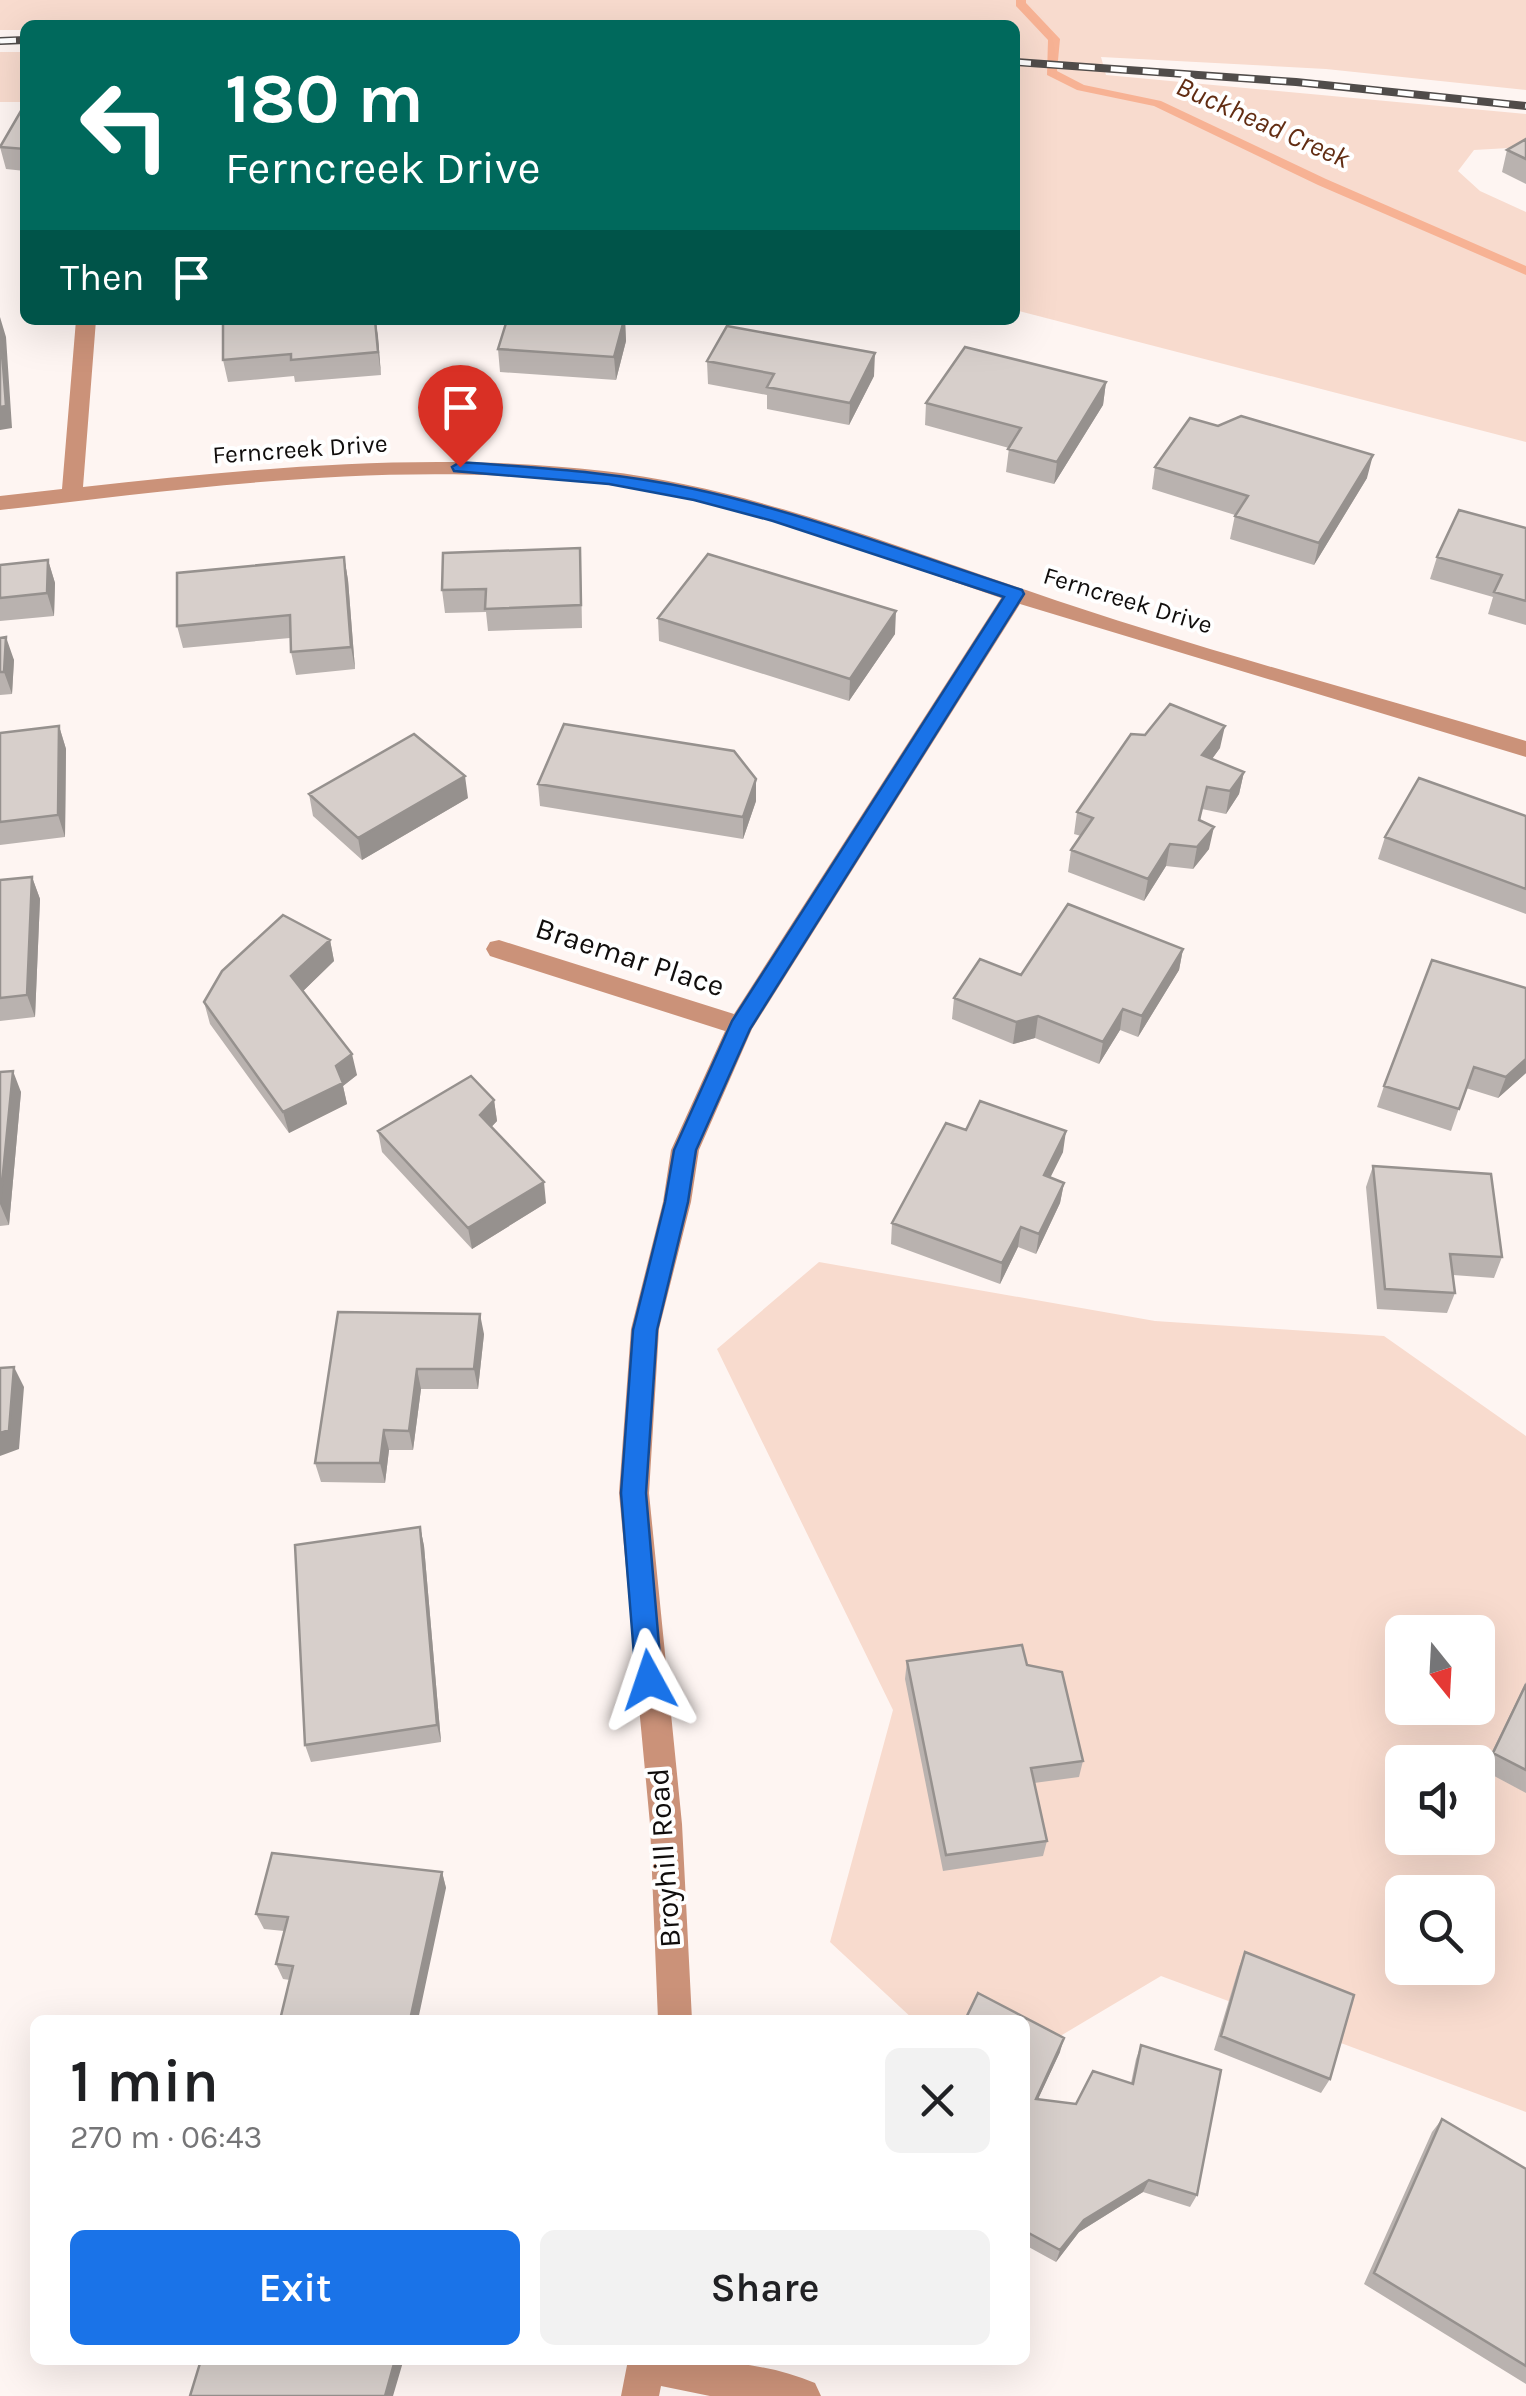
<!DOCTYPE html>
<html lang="en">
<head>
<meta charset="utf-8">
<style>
	body { margin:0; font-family:Karla,sans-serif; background:#f2f2f2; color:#202124; height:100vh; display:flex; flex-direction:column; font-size:38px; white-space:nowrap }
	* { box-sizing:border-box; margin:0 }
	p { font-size:32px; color:#757577 }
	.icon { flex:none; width:55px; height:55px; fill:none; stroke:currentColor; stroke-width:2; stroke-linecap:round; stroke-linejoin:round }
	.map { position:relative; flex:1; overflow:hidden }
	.side { position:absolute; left:30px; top:2015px; width:1000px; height:350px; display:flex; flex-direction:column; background:#fff; border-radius:15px; box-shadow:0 10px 40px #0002 }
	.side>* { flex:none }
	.banner { position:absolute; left:20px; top:20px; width:1000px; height:305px; border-radius:15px; box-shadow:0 10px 40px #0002; background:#00695c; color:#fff; overflow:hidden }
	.needle { width:65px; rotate:162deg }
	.controls { position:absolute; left:1385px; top:1615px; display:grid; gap:20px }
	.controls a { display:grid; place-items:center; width:110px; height:110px; border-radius:15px; background:#fff; box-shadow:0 10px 40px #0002; font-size:50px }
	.pin { position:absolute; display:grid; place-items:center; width:85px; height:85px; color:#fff; margin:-102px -42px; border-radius:50% 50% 50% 0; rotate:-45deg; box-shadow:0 0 10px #0007 }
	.pin .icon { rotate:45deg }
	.me { position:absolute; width:110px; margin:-55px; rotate:355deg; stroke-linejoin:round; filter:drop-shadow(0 0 8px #0008) }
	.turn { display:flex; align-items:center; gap:35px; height:210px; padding:0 40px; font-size:45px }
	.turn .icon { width:130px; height:130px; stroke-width:2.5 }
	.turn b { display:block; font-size:70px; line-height:85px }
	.then { display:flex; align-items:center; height:95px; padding:0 40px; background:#0003; gap:20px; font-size:38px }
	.round { display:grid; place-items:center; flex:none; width:105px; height:105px; border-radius:15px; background:#f2f2f2 }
	.summary { display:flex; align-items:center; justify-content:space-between; height:170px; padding:0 40px }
	h1 { font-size:60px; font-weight:600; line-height:75px }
	.primary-button { display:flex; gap:20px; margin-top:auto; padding:20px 40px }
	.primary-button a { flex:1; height:115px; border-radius:15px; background:#1a73e8; color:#fff; font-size:40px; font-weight:600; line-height:115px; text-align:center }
	.primary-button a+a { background:#f2f2f2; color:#202124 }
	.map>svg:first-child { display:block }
	.green { fill:#f8dbce; fill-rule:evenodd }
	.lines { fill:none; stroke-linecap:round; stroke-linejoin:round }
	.stream { fill:#f7b294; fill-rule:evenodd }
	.minor { fill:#cb9279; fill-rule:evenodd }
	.rail-casing { stroke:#504c4a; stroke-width:8 }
	.rail { stroke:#fff; stroke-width:5; stroke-dasharray:16; stroke-linecap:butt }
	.wall { fill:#b9b2af }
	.shaded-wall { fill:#96918e }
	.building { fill:#d7cfcb; stroke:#96918e; stroke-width:2.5 }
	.route { fill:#1a73e8; stroke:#114b97; stroke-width:2.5 }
	.labels { text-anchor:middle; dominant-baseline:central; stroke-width:8; stroke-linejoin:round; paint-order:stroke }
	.far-street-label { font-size:25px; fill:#100d0c; stroke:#fff }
	.far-water-label { font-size:28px; font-style:italic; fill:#622d13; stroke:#fff }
	.street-label { font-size:30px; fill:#100d0c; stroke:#fff }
</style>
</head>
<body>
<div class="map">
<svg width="1526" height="2396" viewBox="0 0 1526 2396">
	<rect width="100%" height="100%" fill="#fef5f2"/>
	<path class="green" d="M0,0h1526v90l-200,-21 -225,-12 5,18 420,39v33l-52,3 -16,21 22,20 46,21v230l-511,-132v-285h-990v5h-25z
		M0,52h25v50h-25z
		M819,1262l336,59 229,15 142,100v676l-365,-136 -136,81v-37h-111l-84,-78 63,-232 -176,-361zM1402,1632h76v76h-76zM1402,1762h76v76h-76zM1402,1892h76v76h-76z"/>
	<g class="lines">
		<path class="stream" d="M1016,0h10v3l34,36 -3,32 27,14 77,16 165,78 200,87v9l-208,-90 -164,-79 -77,-16 -30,-15 1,-35 -32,-34z"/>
		<path class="minor" d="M76,320h20l-13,167c173,-19 348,-36 521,-16 145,17 285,73 422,119 164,57 334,101 500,151v16l-506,-153 -268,425 -53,121 -8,52 -32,127 -10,164 33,331 10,196h-34l-8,-196 -31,-331 12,-164 32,-127 8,-52 54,-119 -235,-75 -4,-7 4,-7 9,-2 235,74 267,-416c-114,-38 -227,-85 -346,-106 -216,-38 -439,-7 -655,18v-14l62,-7z
			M628,2360c63,0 128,-2 187,23l6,13h-111l-49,-10 -2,10h-38z"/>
		<g class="rail-casing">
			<path id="rail" d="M0,41l25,-1
				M1015,62l281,20 230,24"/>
		</g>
		<use href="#rail" class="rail"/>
	</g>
	<path class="wall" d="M25,104v67l-19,-2 -6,-22z
		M1526,139v45l-24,-12 5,-22z
		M376,320l5,55 -86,7 -1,-6 -66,6 -5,-22 66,-39z
		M625,320l1,21 -10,39 -116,-8 -2,-23z
		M707,361l167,15 -25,49 -82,-16v-14l-59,-11z
		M1106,382l-3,23 -49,79 -48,-12 3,-24 -84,-23 1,-22z
		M1155,467l212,11 -53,87 -84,-26 5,-24 -83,-26z
		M1526,528v97l-38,-11 5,-17 -63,-18 7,-22z
		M344,557l4,23 7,89 -59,6 -5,-23 -1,-14 -107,10 -6,-22z
		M48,560l7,23 -1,33 -54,5v-56z
		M581,570l1,58 -94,3 -2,-19 -41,1 -3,-23z
		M658,618l237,16 -46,67 -190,-60z
		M0,638l14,22 -2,34 -12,1z
		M59,726l7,23 -1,88 -65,8v-112z
		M1220,748l-8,11 32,13 -5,22 -13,20 -24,-5 -2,11 9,29 -16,20 -27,-3 -22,35 -76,-29 3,-22 10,-14 -7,-2 3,-22z
		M756,779v22l-13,38 -203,-33 -2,-22z
		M309,794l159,4 -106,62 -49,-44z
		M1526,816v98l-148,-55 7,-22z
		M32,877l8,22 -5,118 -35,4v-141z
		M330,940l4,21 -31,30 54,84 -14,11 4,18 -58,29 -79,-109 -6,-22z
		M1183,949l-4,21 -41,67 -18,-7 -21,34 -64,-26 -22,6 -61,-25 2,-21 67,-23z
		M1525,1018l1,55 -28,25 -32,-10 -15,43 -74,-24 7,-21z
		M0,1072l21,20 -12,133 -9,1z
		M494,1100l3,21 -6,6 55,76 -74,46 -90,-97 -4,-21z
		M966,1130l97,22 -13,26 14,5 -4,20 -24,51 -18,-7 -18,37 -109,-40 1,-21z
		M1373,1166l129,91 -8,21 -41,-3 2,18 -8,20 -70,-4 -11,-122z
		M338,1312l146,22 -6,55h-57l-8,61h-24l-4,33 -64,-1 -6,-19z
		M420,1527l4,19 17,196 -130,20 -6,-17z
		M907,1661l120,4 56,96 -4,16 -45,6 13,58 -4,15 -100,15 -38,-192z
		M1526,1682v111l-43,-23z
		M442,1872l4,16 -156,92 -7,-1 -7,-15 8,-33 -20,-2 -8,-15z
		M1245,1952l85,127 -9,14 -107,-43 25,-83z
		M1025,2020l35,32 -22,47 38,5 55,-21 5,-24 5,-14 56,150 -7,12 -47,-15 -64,40 -23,30 -31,-17z
		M1442,2119l84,50v215l-162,-100 68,-152z"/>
	<path class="shaded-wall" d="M0,317l6,20 6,91 -12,2z
		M375,320l3,16 3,39 -3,-23z
		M625,320l1,21 -10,39 -2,-23z
		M875,353l-1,23 -25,49 1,-22z
		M1106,382l-3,23 -49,79 3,-22z
		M1373,455l-6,23 -53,87 5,-22z
		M344,557l4,23 7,89 -4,-22z
		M48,560l7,23 -1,33 -7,-23z
		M896,611l-1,23 -46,67 1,-22z
		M6,637l8,23 -2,34 -8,-22z
		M59,726l7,23 -1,88 -7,-22z
		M1225,726l-5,22 -22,30 4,-23z
		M1244,772l-5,22 -13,20 4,-23z
		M465,776l3,22 -106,62 -4,-22z
		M756,779v22l-13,38v-22z
		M1214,827l-5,22 -16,20 4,-22z
		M1170,844l-4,22 -22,35 4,-22z
		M32,877l8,22 -5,118 -8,-22z
		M330,940l4,21 -38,37 -5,-22z
		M1183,949l-4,21 -41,67 4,-21z
		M1123,1009l-3,21 -21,34 4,-22z
		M1038,1016l-3,22 -22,6 3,-22z
		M352,1054l5,21 -14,11 4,18 -58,29 -6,-21z
		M1526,1059v14l-28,25 8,-21z
		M13,1071l8,21 -12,133 -9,-21z
		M494,1100l3,21 -14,15 -3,-21z
		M1066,1131l-3,21 -22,44 3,-21z
		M544,1182l2,21 -74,46 -4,-21z
		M1064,1183l-4,20 -24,51 3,-20z
		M1021,1227l-3,20 -18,37 2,-21z
		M480,1314l4,20 -6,55 -4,-20z
		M14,1367l10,20 -5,62 -19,7v-23z
		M417,1369l4,20 -8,61 -4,-19z
		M384,1430l5,20 -4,33 -5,-20z
		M420,1527l4,19 17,196 -4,-17z
		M442,1872l4,16 -28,132h-8z
		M1064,2038l-4,14 -28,60 4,-13z
		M1149,2180l-6,12 -64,40 -23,30 4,-12 24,-30z
		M395,2360h6l2,2 -10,34h-8z"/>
	<path class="building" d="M25,104v45l-25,-2z
		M1526,139v20l-19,-9z
		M223,320h64v1l88,-1 3,32 -87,8v-6l-68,6z
		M507,320h117l-10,37 -116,-8z
		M0,324l6,82 -6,1z
		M727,326l148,27 -25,50 -83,-16 7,-13 -67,-13z
		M965,347l141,35 -49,80 -49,-13 13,-21 -95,-25z
		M1241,416l132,39 -54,88 -84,-27 13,-20 -93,-29 35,-49 28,8z
		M1459,510l67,18v73l-32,-9 8,-17 -65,-18z
		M580,548l1,57 -96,4 1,-20 -44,1 1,-37z
		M708,554l188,57 -46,68 -192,-61z
		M344,557l7,90 -60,5 -1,-37 -113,11v-53z
		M48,560l-1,33 -47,5v-33z
		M6,637l-2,35h-4v-34z
		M1170,704l55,22 -23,29 42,17 -14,19 -23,-4 -8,33 15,7 -17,20 -27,-3 -22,35 -77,-29 22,-32 -16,-6 54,-78 14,1z
		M564,724l170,27 22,28 -13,38 -205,-33z
		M59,726l-1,89 -58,7v-89z
		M414,734l51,42 -107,62 -49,-44z
		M1419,778l107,38v73l-141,-52z
		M32,877l-5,118 -27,3v-118z
		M1068,904l115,45 -41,67 -19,-7 -20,33 -65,-26 -22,6 -62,-24 26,-39 41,16z
		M283,915l47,25 -39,36 61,78 -16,12 7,17 -60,29 -79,-110 18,-31z
		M1432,960l94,28v71l-20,18 -32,-10 -15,42 -75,-23z
		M13,1071l-13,133v-132z
		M471,1076l23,24 -14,15 64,67 -76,46 -90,-97z
		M980,1101l86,30 -22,44 20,8 -25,51 -18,-7 -19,36 -110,-40 54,-100 20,7z
		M1373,1166l118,8 11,83 -52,-3 5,39 -70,-4z
		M338,1312l142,2 -6,55h-57l-8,62 -25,-1 -4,33h-65z
		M14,1367l-5,63 -9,3v-65z
		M420,1527l17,198 -132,20 -10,-200z
		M1022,1645l5,20 35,7 21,89 -52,7 16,73 -101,14 -39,-194z
		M1526,1684v86l-33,-17z
		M272,1853l170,19 -32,148h-130l13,-54 -17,-2 12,-47 -32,-3z
		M1245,1952l109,43 -24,84 -109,-43z
		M978,1993l86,45 -28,61 40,5 17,-33 40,13 8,-39 80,25 -24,125 -48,-15 -65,40 -24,30 -35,-19v-211h-60z
		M1442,2119l84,50v197l-152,-93z
		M201,2360h194l-10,36h-195z"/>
	<path class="route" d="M460,462c79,6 157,10 234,27 111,24 220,66 328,101l2,4 -274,435 -54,121 -8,52 -31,128 -11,163 16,187 -3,9 -10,3 -9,-3 -4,-9 -15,-187 12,-163 32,-128 9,-52 58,-129 272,-424 -231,-76 -79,-21 -85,-16 -155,-13 -2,-4z"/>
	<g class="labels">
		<g class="far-street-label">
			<text transform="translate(300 449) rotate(-4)">Ferncreek Drive</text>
			<text transform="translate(1128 600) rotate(17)">Ferncreek Drive</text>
		</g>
		<g class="far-water-label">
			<text transform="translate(1263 122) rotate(24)">Buckhead Creek</text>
		</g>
		<g class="street-label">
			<text transform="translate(630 957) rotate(18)">Braemar Place</text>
			<text transform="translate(664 1858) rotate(-94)">Broyhill Road</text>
		</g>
	</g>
</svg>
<div class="controls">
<a><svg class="needle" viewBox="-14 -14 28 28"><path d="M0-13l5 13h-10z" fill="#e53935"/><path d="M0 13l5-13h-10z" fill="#757577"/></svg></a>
<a><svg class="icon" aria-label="sound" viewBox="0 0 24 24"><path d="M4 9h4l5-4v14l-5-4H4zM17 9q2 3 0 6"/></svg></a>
<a><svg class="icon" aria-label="search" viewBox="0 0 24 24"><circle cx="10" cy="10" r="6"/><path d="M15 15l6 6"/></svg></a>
</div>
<div class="pin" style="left:460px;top:467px;background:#d93025"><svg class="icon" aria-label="arrive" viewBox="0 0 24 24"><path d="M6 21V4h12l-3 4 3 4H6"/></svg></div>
<svg class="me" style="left:649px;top:1680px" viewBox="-20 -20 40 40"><path d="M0-17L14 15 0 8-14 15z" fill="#1a73e8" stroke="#fff" stroke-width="4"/></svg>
<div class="banner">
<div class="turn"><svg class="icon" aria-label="left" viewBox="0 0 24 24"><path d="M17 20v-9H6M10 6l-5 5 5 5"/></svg><div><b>180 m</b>Ferncreek Drive</div></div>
<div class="then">Then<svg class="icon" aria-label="arrive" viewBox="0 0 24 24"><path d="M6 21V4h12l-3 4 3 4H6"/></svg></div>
</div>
<section class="side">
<div class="summary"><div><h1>1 min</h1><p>270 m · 06:43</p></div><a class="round"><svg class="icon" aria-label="close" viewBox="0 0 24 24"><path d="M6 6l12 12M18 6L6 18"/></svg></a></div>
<div class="primary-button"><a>Exit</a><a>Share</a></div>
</section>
</div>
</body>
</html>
